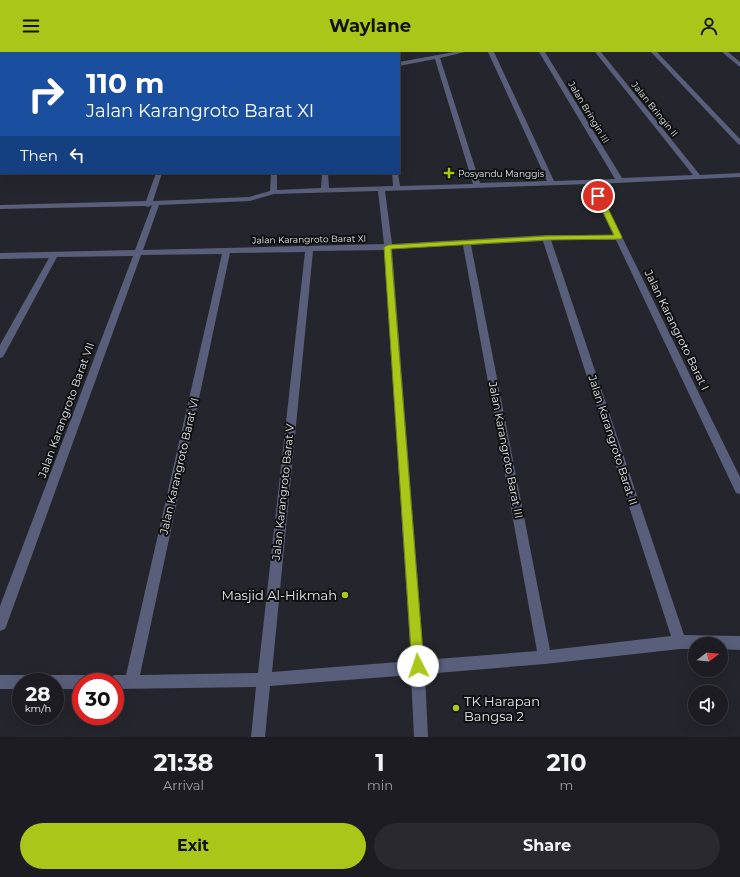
<!DOCTYPE html>
<html lang="en">
<head>
<meta charset="utf-8">
<style>
	body { margin:0; font-family:Montserrat,sans-serif; background:#29292f; color:#f1f3f6; height:100vh; display:flex; flex-direction:column; font-size:15px; white-space:nowrap }
	* { box-sizing:border-box; margin:0 }
	p { font-size:13px; color:#a0a1a5 }
	.icon { flex:none; width:22px; height:22px; fill:none; stroke:currentColor; stroke-width:2; stroke-linecap:round; stroke-linejoin:round }
	.map { position:relative; height:685px; overflow:hidden }
	.details { display:flex; flex-direction:column; background:#1c1c22; flex:1 }
	.details>* { flex:none }
	.top-card { position:absolute; left:0px; top:0px; width:400px; height:122px; box-shadow:0 4px 16px #0002,0 0 0 1px #3a3a40; background:#1a4fa0; color:#fff; overflow:hidden }
	.needle { width:26px; rotate:74deg }
	.buttons { position:absolute; left:688px; top:585px; display:grid; gap:8px }
	.buttons a { display:grid; place-items:center; width:40px; height:40px; border-radius:50%; background:#1c1c22; box-shadow:0 4px 16px #0002,0 0 0 1px #3a3a40; font-size:20px }
	.speed { position:absolute; left:12px; top:621px; display:flex; gap:8px; font-size:20px; font-weight:700; text-align:center }
	.speed>* { display:grid; place-content:center; width:52px; height:52px; border-radius:50%; background:#1c1c22; box-shadow:0 4px 16px #0002,0 0 0 1px #3a3a40; line-height:1 }
	.speed small { font-size:10px; font-weight:400 }
	.speed .limit { border:6px solid #d22; background:#fff; color:#111 }
	.pin { position:absolute; display:grid; place-items:center; width:34px; height:34px; color:#fff; margin:-17px; border:2px solid #fff; border-radius:50%; box-shadow:0 1px 4px #0007 }
	.me { position:absolute; width:44px; margin:-22px; rotate:356deg; stroke-linejoin:round; filter:drop-shadow(0 0 3px #0008) }
	.turn { display:flex; align-items:center; gap:14px; height:84px; padding:0 20px; font-size:18px }
	.turn .icon { width:52px; height:52px; stroke-width:2.5 }
	.turn b { display:block; font-size:28px; line-height:34px }
	.then { display:flex; align-items:center; height:38px; padding:0 20px; background:#0003; gap:8px; font-size:15px }
	.eta { display:flex; justify-content:space-evenly; align-items:center; height:68px; text-align:center }
	.eta b { font-size:24px; font-weight:700; line-height:28px }
	.action { display:flex; gap:8px; margin-top:auto; padding:8px 20px }
	.action a { flex:1; height:46px; border-radius:24px; background:#aac719; color:#111; font-size:16px; font-weight:700; line-height:46px; text-align:center }
	.action a+a { background:#29292f; color:#f1f3f6 }
	header { display:flex; justify-content:space-between; align-items:center; height:52px; padding:0 20px; background:#aac719; color:#111; font-size:18px; font-weight:700 }
	.map>svg:first-child { display:block }
	.lines { fill:none; stroke-linecap:round; stroke-linejoin:round }
	.street { fill:#595e7b; fill-rule:evenodd }
	.route { fill:#aac719; stroke:#6e8110 }
	.poi-dot { fill:#aac719; stroke:#0f1012; stroke-width:1.5 }
	.labels { text-anchor:middle; dominant-baseline:central; stroke-width:4; stroke-linejoin:round; paint-order:stroke }
	.far-street-label { font-size:9px; fill:#e6e7eb; stroke:#0f1012 }
	.far-poi-label { font-size:9px; fill:#e6e7eb; stroke:#0f1012; text-anchor:start }
	.street-label { font-size:11px; fill:#e6e7eb; stroke:#0f1012 }
	.near-poi-label { font-size:13px; fill:#e6e7eb; stroke:#0f1012; text-anchor:end }
</style>
</head>
<body>
<header><svg class="icon" aria-label="menu" viewBox="0 0 24 24"><path d="M4 6h16M4 12h16M4 18h16"/></svg>Waylane<svg class="icon" aria-label="person" viewBox="0 0 24 24"><circle cx="12" cy="8" r="4"/><path d="M4 21q1-7 8-7t8 7"/></svg></header>
<div class="map">
<svg width="740" height="685" viewBox="0 0 740 685">
	<rect width="100%" height="100%" fill="#25262d"/>
	<g class="lines">
		<path class="street" d="M196,0h6l-7,1z
			M251,0h6v1h-6z
			M454,0h11l-25,6 40,125 67,-2 -59,-129h6l60,129 61,-2 -76,-127h6l77,126 71,-3 -98,-123h6l99,123 40,-2v4l-144,7 144,293v17l-4,-1 -120,-253h-65l133,395 56,1v14l-19,-1v-5h-26v5h-15l-135,15 -120,10 3,63h-14l-3,-62 -141,11 -5,51h-14l5,-50 -141,2v-7h-7l2,-5 5,-2h11l96,-421 -81,1 -134,369 -2,5 -5,2v-25l133,-350 -76,1 -54,100 -3,1v-13l49,-87 -49,1v-6l135,-3 17,-45 -4,2 -3,-1 -145,3v-4l146,-4 10,-28h6l-9,28 96,-4 21,-6 1,-18h6v17l44,-2 1,-15h6l1,15 64,-2 -1,-13h6l2,13 73,-2 -38,-125 -36,7v-4zM590,132l23,51h-67l-154,9 -7,-53zM378,139l6,53 -241,6 16,-45 91,-4 24,-7zM543,189l128,395 -121,14 -79,-405zM463,193l74,406 -113,9 -32,-411zM384,198l27,411 -139,11 41,-421zM305,200l-47,421 -118,2 90,-422z
			M651,0h6l83,87v6l-2,-1z
			M722,0h6l12,10v5z
			M0,75h1v4h-1z
			M0,623h94l5,2 2,5h-20v7h-26v-7h-34v7h-21z"/>
	</g>
	<path class="route" d="M596,142l6,2 20,41 -1,2 -75,1 -155,9 33,417 -2,5 -4,2 -5,-2 -1,-5 -28,-419 4,-2 158,-9 68,-1 -19,-39z"/>
	<g class="poi-dot">
		<path d="M447 115h4v4h4v4h-4v4h-4v-4h-4v-4h4z"/>
		<circle cx="345" cy="543" r="4"/>
		<circle cx="456" cy="656" r="4"/>
	</g>
	<g class="labels">
		<g class="far-street-label">
			<text transform="translate(655 57) rotate(51)">Jalan Bringin II</text>
			<text transform="translate(589 60) rotate(59)">Jalan Bringin III</text>
			<text transform="translate(309 187) rotate(-1)">Jalan Karangroto Barat XI</text>
		</g>
		<g class="far-poi-label">
			<text x="458" y="121">Posyandu Manggis</text>
		</g>
		<g class="street-label">
			<text transform="translate(677 278) rotate(64)">Jalan Karangroto Barat I</text>
			<text transform="translate(66 358) rotate(-70)">Jalan Karangroto Barat VII</text>
			<text transform="translate(613 388) rotate(72)">Jalan Karangroto Barat II</text>
			<text transform="translate(506 398) rotate(79)">Jalan Karangroto Barat III</text>
			<text transform="translate(179 414) rotate(-77)">Jalan Karangroto Barat VI</text>
			<text transform="translate(283 440) rotate(-84)">Jalan Karangroto Barat V</text>
		</g>
		<g class="near-poi-label">
			<text x="337" y="543">Masjid Al-Hikmah</text>
			<text x="464" y="649" text-anchor="start">TK Harapan<tspan x="464" dy="15">Bangsa 2</tspan></text>
		</g>
	</g>
</svg>
<div class="buttons">
<a><svg class="needle" viewBox="-14 -14 28 28"><path d="M0-13l5 13h-10z" fill="#e53935"/><path d="M0 13l5-13h-10z" fill="#a0a1a5"/></svg></a>
<a><svg class="icon" aria-label="sound" viewBox="0 0 24 24"><path d="M4 9h4l5-4v14l-5-4H4zM17 9q2 3 0 6"/></svg></a>
</div>
<div class="speed"><div>28<small>km/h</small></div><div class="limit">30</div></div>
<div class="pin" style="left:598px;top:144px;background:#d93025"><svg class="icon" aria-label="arrive" viewBox="0 0 24 24"><path d="M6 21V4h12l-3 4 3 4H6"/></svg></div>
<svg class="me" style="left:418px;top:614px" viewBox="-20 -20 40 40"><circle r="19" fill="#fff"/><path d="M0-13L10 11 0 6-10 11z" fill="#aac719"/></svg>
<div class="top-card">
<div class="turn"><svg class="icon" aria-label="right" viewBox="0 0 24 24"><path d="M7 20v-9h11M14 6l5 5-5 5"/></svg><div><b>110 m</b>Jalan Karangroto Barat XI</div></div>
<div class="then">Then<svg class="icon" aria-label="left" viewBox="0 0 24 24"><path d="M17 20v-9H6M10 6l-5 5 5 5"/></svg></div>
</div>
</div>
<section class="details">
<div class="eta">
<div><b>21:38</b><p>Arrival</p></div>
<div><b>1</b><p>min</p></div>
<div><b>210</b><p>m</p></div>
</div>
<div class="action"><a>Exit</a><a>Share</a></div>
</section>
</body>
</html>
